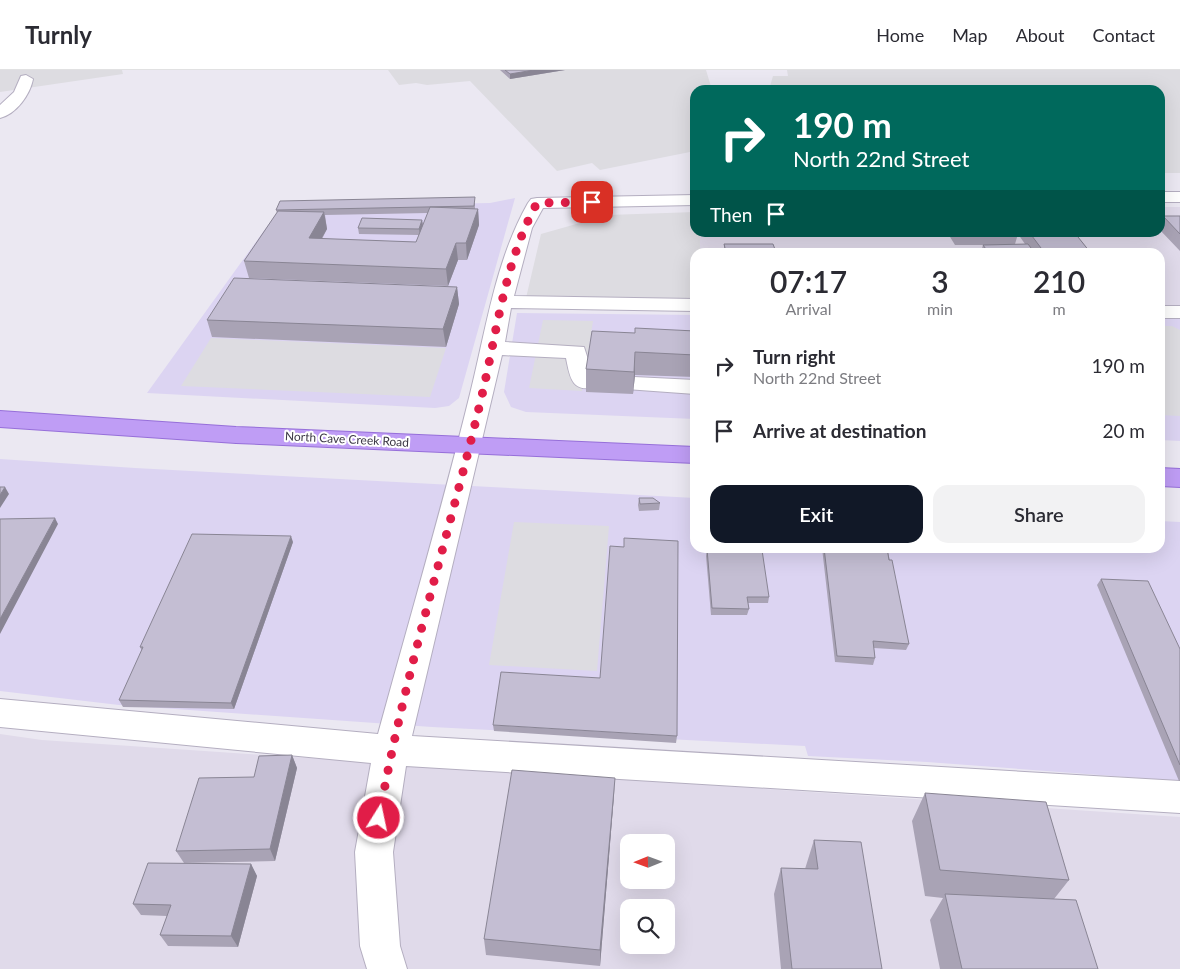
<!DOCTYPE html>
<html lang="en">
<head>
<meta charset="utf-8">
<style>
	body { margin:0; font-family:Lato,sans-serif; background:#f2f2f3; color:#2b2b33; height:100vh; display:flex; flex-direction:column; font-size:19px; white-space:nowrap }
	* { box-sizing:border-box; margin:0 }
	p { font-size:16px; color:#7c7c81 }
	.icon { flex:none; width:28px; height:28px; fill:none; stroke:currentColor; stroke-width:2; stroke-linecap:round; stroke-linejoin:round }
	.map { position:relative; flex:1; overflow:hidden }
	.details { position:absolute; left:690px; top:178px; width:475px; height:305px; display:flex; flex-direction:column; background:#fff; border-radius:15px; box-shadow:0 5px 20px #0002 }
	.details>* { flex:none }
	.top-card { position:absolute; left:690px; top:15px; width:475px; height:152px; border-radius:15px; box-shadow:0 5px 20px #0002; background:#00695c; color:#fff; overflow:hidden }
	.needle { width:32px; rotate:269deg }
	.buttons { position:absolute; left:620px; top:764px; display:grid; gap:10px }
	.buttons a { display:grid; place-items:center; width:55px; height:55px; border-radius:10px; background:#fff; box-shadow:0 5px 20px #0002; font-size:25px }
	.pin { position:absolute; display:grid; place-items:center; width:42px; height:42px; color:#fff; margin:-21px; border-radius:10px; box-shadow:0 2px 8px #0006 }
	.me { position:absolute; width:55px; margin:-28px; rotate:10deg; stroke-linejoin:round; filter:drop-shadow(0 0 4px #0008) }
	.turn { display:flex; align-items:center; gap:18px; height:105px; padding:0 20px; font-size:22px }
	.turn .icon { width:65px; height:65px; stroke-width:2.5 }
	.turn b { display:block; font-size:35px; line-height:42px }
	.then { display:flex; align-items:center; height:48px; padding:0 20px; background:#0003; gap:10px; font-size:19px }
	.eta { display:flex; justify-content:space-evenly; align-items:center; height:85px; text-align:center }
	.eta b { font-size:30px; font-weight:600; line-height:35px }
	.primary-button { display:flex; gap:10px; margin-top:auto; padding:10px 20px }
	.primary-button a { flex:1; height:58px; border-radius:15px; background:#111827; color:#fff; font-size:20px; font-weight:600; line-height:58px; text-align:center }
	.primary-button a+a { background:#f2f2f3; color:#2b2b33 }
	ul { padding:0; list-style:none }
	li { display:flex; align-items:center; gap:15px; height:65px; padding:0 20px }
	li div { flex:1 }
	li b { display:block; font-size:19px }
	li em { font-style:normal }
	header { display:flex; align-items:center; gap:30px; box-sizing:border-box; height:70px; padding:0 25px; background:#fff; border-bottom:1px solid #e1e1e2 }
	header strong { font-size:24px }
	nav { display:flex; gap:28px; margin-inline-start:auto; font-size:18px }
	.map>svg:first-child { display:block }
	.residential { fill:#e0daea; fill-rule:evenodd }
	.commercial { fill:#dcd4f2 }
	.parking { fill:#dddce1 }
	.lines { fill:none; stroke-linecap:round; stroke-linejoin:round }
	.minor-casing { stroke:#b4aec0; stroke-width:2 }
	.major-casing { stroke:#966fd9; stroke-width:2 }
	.minor { fill:#fff; fill-rule:evenodd }
	.major { fill:#bf9df5; fill-rule:evenodd }
	.wall { fill:#a9a3b5; fill-rule:evenodd }
	.shaded-wall { fill:#898594 }
	.building { fill:#c4bed3; stroke:#898594 }
	.route { stroke:#e11d48; stroke-width:9; stroke-dasharray:0 16.2 }
	.labels { text-anchor:middle; dominant-baseline:central; stroke-width:4; stroke-linejoin:round; paint-order:stroke }
	.street-label { font-size:12px; fill:#3b3745; stroke:#fff }
</style>
</head>
<body>
<header>
<strong>Turnly</strong>
<nav><a>Home</a><a>Map</a><a>About</a><a>Contact</a></nav>
</header>
<div class="map">
<svg width="1180" height="899" viewBox="0 0 1180 899">
	<rect width="100%" height="100%" fill="#ebe8f2"/>
	<path class="residential" d="M1160,137h20v100h-20v-55h-463l2,-20h461z
		M0,664l42,6 1138,77v152h-1180zM629,772h37v38h-37zM629,838h37v37h-37z"/>
	<path class="commercial" d="M515,128l-56,200 -10,8 -14,2 -288,-15 134,-186 209,-4z
		M517,243l178,2v104l-169,-7 -15,-5 -7,-15z
		M1160,248h20v123l-20,-1z
		M0,389l135,9 560,30v50h465v-27l20,1v259l-253,-19 -119,-6 -3,-10 -373,-19 -313,-22 -119,-14z"/>
	<path class="parking" d="M0,0h122l1,4 -123,18z
		M388,0h318l6,20h-17v61l-95,19 -8,-7 -35,8 -87,-90 -43,4 -11,-2 -17,2z
		M787,0h393v103h-20v-83h-391l4,-14h15z
		M695,142v20l5,1v19h-5l-2,50 -167,-4 15,-64 67,-19z
		M543,250l50,1 -11,70 -53,-3z
		M1160,256h12l8,4v86l-20,-1z
		M211,268l235,10 -16,49 -249,-11z
		M514,452l95,4 -12,145 -108,-6z"/>
	<g class="lines">
		<g class="minor-casing">
			<path id="minor" d="M26,5l7,4c-3,16 -17,35 -33,39v-13l14,-13 7,-16z
				M1160,122h20v10h-20z
				M695,125v10l-152,3 -11,20 -18,68 181,3v12l-184,-3 -6,34 79,5 9,28 7,7 -4,5c-24,6 -26,-9 -30,-29l-64,-3 -90,381 768,45v32l-774,-47 -13,86 7,94 7,23h-40l-7,-23 -5,-94 16,-89 -371,-36v-28l378,35c31,-113 64,-226 92,-340 16,-64 25,-133 58,-191l3,-4 6,-1z
				M1160,236h20v12h-20z
				M634,307l61,3v14l-69,-5 -4,-5 4,-5z"/>
		</g>
		<g class="major-casing">
			<path id="major" d="M0,341l236,16 459,20v16l-459,-20 -236,-16z
				M1160,398l20,1v18l-20,-1z"/>
		</g>
		<use href="#minor" class="minor"/>
		<use href="#major" class="major"/>
	</g>
	<path class="wall" d="M500,0h65l-55,9z
		M475,133v6h3l1,16 -12,35h-9l-10,26 -199,-8 -5,-17 33,-48 -1,-3zM428,143l-5,12 -1,-5 -64,8 1,6 60,1 -3,7 -94,-3 5,-10 -2,-14z
		M1163,146h17v35l-20,-21v-7z
		M947,162h127l16,20h-109l2,-7h-28zM1018,164l7,10h-10z
		M724,174l52,8h-52z
		M457,217l2,17 -13,43 -234,-10 -5,-17z
		M695,261v46l-60,-2 -2,19 -47,-2v-23l49,-36z
		M639,428l21,5 -1,7 -20,1 -1,-6z
		M293,472l-59,167 -111,-2 -4,-7 23,-49 -2,-4z
		M822,478h65l22,96 -3,6 -32,-2 1,10 -2,7 -38,-3z
		M707,479l62,48 -1,6h-20l1,6 -2,6h-36l-5,-59z
		M1101,509l79,70v132h-1l-82,-196z
		M493,655l184,11 -1,7 -182,-12z
		M292,685l5,13 -22,93 -91,2 -8,-12z
		M925,723l144,87 -15,19 44,70h-158l-10,-49 13,-22 -18,-2 -13,-75z
		M614,725l-14,171 -114,-11 -2,-16z
		M814,770l68,129h-101l-7,-75 7,-26 24,1z
		M251,794l6,12 -19,71 -70,-1 -8,-11 7,-19 -26,-1 -8,-11z"/>
	<path class="shaded-wall" d="M534,0h31l-55,9v-5z
		M478,139l1,16 -12,35 -1,-17z
		M324,142l3,17 -15,26 -3,-17z
		M422,150l1,6 -3,9 -1,-6z
		M456,173l2,17 -10,26 -2,-17z
		M457,217l2,17 -13,43 -3,-18z
		M635,282v23l-2,19 1,-22z
		M5,417l4,7 -9,14v-13z
		M55,448l3,6 -58,110v-15z
		M291,466l2,6 -59,167 -3,-6z
		M292,685l5,13 -22,93 -5,-12z
		M615,708l-1,17 -14,171v-16z
		M251,794l6,12 -19,71 -7,-11z"/>
	<path class="building" d="M505,0h29l-24,4z
		M475,127l-1,9 -198,4 4,-9z
		M430,137l48,2 -12,34h-10l-10,26 -202,-8 34,-50 46,1 -15,26 107,4z
		M1163,146h17v18z
		M362,148l60,2 -3,9 -61,-1z
		M958,162h60v1l-60,1z
		M1029,162h45l16,20h-46z
		M724,174h49l3,8h-50z
		M1028,174l6,8h-46l-5,-7z
		M234,208l223,9 -14,42 -236,-9z
		M635,258l60,3v24l-60,-3 -1,20 -48,-3 6,-38 43,2z
		M0,417h5l-5,8z
		M639,428h14l7,5 -20,1z
		M55,448l-55,101v-100z
		M192,464l99,2 -60,167 -112,-3 24,-53h-3z
		M624,468l54,3 -1,195 -184,-11 8,-53 99,6 10,-132 14,1z
		M824,478h63l2,12h3l17,84 -36,-3 2,17 -38,-2z
		M707,479l55,1 7,47h-22l2,12 -37,-1z
		M1101,509l47,2 32,68v116z
		M292,685l-22,94 -94,2 23,-73 55,-1 5,-21z
		M512,700l103,8 -15,172 -116,-11z
		M925,723l121,9 23,78 -129,-10z
		M814,770l47,2 21,127h-90l-11,-101 37,1z
		M148,793l103,1 -20,72 -71,-1 11,-30 -38,-1z
		M945,824l131,6 22,69h-136z"/>
	<g class="lines">
		<path class="route" d="M379,748c25,-143 70,-282 103,-423 15,-64 23,-134 55,-192l55,-1"/>
	</g>
	<g class="labels">
		<g class="street-label">
			<text transform="translate(347 369) rotate(3)">North Cave Creek Road</text>
		</g>
	</g>
</svg>
<div class="buttons">
<a><svg class="needle" viewBox="-14 -14 28 28"><path d="M0-13l5 13h-10z" fill="#e53935"/><path d="M0 13l5-13h-10z" fill="#7c7c81"/></svg></a>
<a><svg class="icon" aria-label="search" viewBox="0 0 24 24"><circle cx="10" cy="10" r="6"/><path d="M15 15l6 6"/></svg></a>
</div>
<div class="pin" style="left:592px;top:132px;background:#d93025"><svg class="icon" aria-label="arrive" viewBox="0 0 24 24"><path d="M6 21V4h12l-3 4 3 4H6"/></svg></div>
<svg class="me" style="left:379px;top:748px" viewBox="-20 -20 40 40"><circle r="17" fill="#e11d48" stroke="#fff" stroke-width="3"/><path d="M0-11L8 9 0 5-8 9z" fill="#fff"/></svg>
<div class="top-card">
<div class="turn"><svg class="icon" aria-label="right" viewBox="0 0 24 24"><path d="M7 20v-9h11M14 6l5 5-5 5"/></svg><div><b>190 m</b>North 22nd Street</div></div>
<div class="then">Then<svg class="icon" aria-label="arrive" viewBox="0 0 24 24"><path d="M6 21V4h12l-3 4 3 4H6"/></svg></div>
</div>
<section class="details">
<div class="eta">
<div><b>07:17</b><p>Arrival</p></div>
<div><b>3</b><p>min</p></div>
<div><b>210</b><p>m</p></div>
</div>
<ul>
<li><svg class="icon" aria-label="right" viewBox="0 0 24 24"><path d="M7 20v-9h11M14 6l5 5-5 5"/></svg><div><b>Turn right</b><p>North 22nd Street</p></div><em>190 m</em></li>
<li><svg class="icon" aria-label="arrive" viewBox="0 0 24 24"><path d="M6 21V4h12l-3 4 3 4H6"/></svg><div><b>Arrive at destination</b></div><em>20 m</em></li>
</ul>
<div class="primary-button"><a>Exit</a><a>Share</a></div>
</section>
</div>
</body>
</html>
